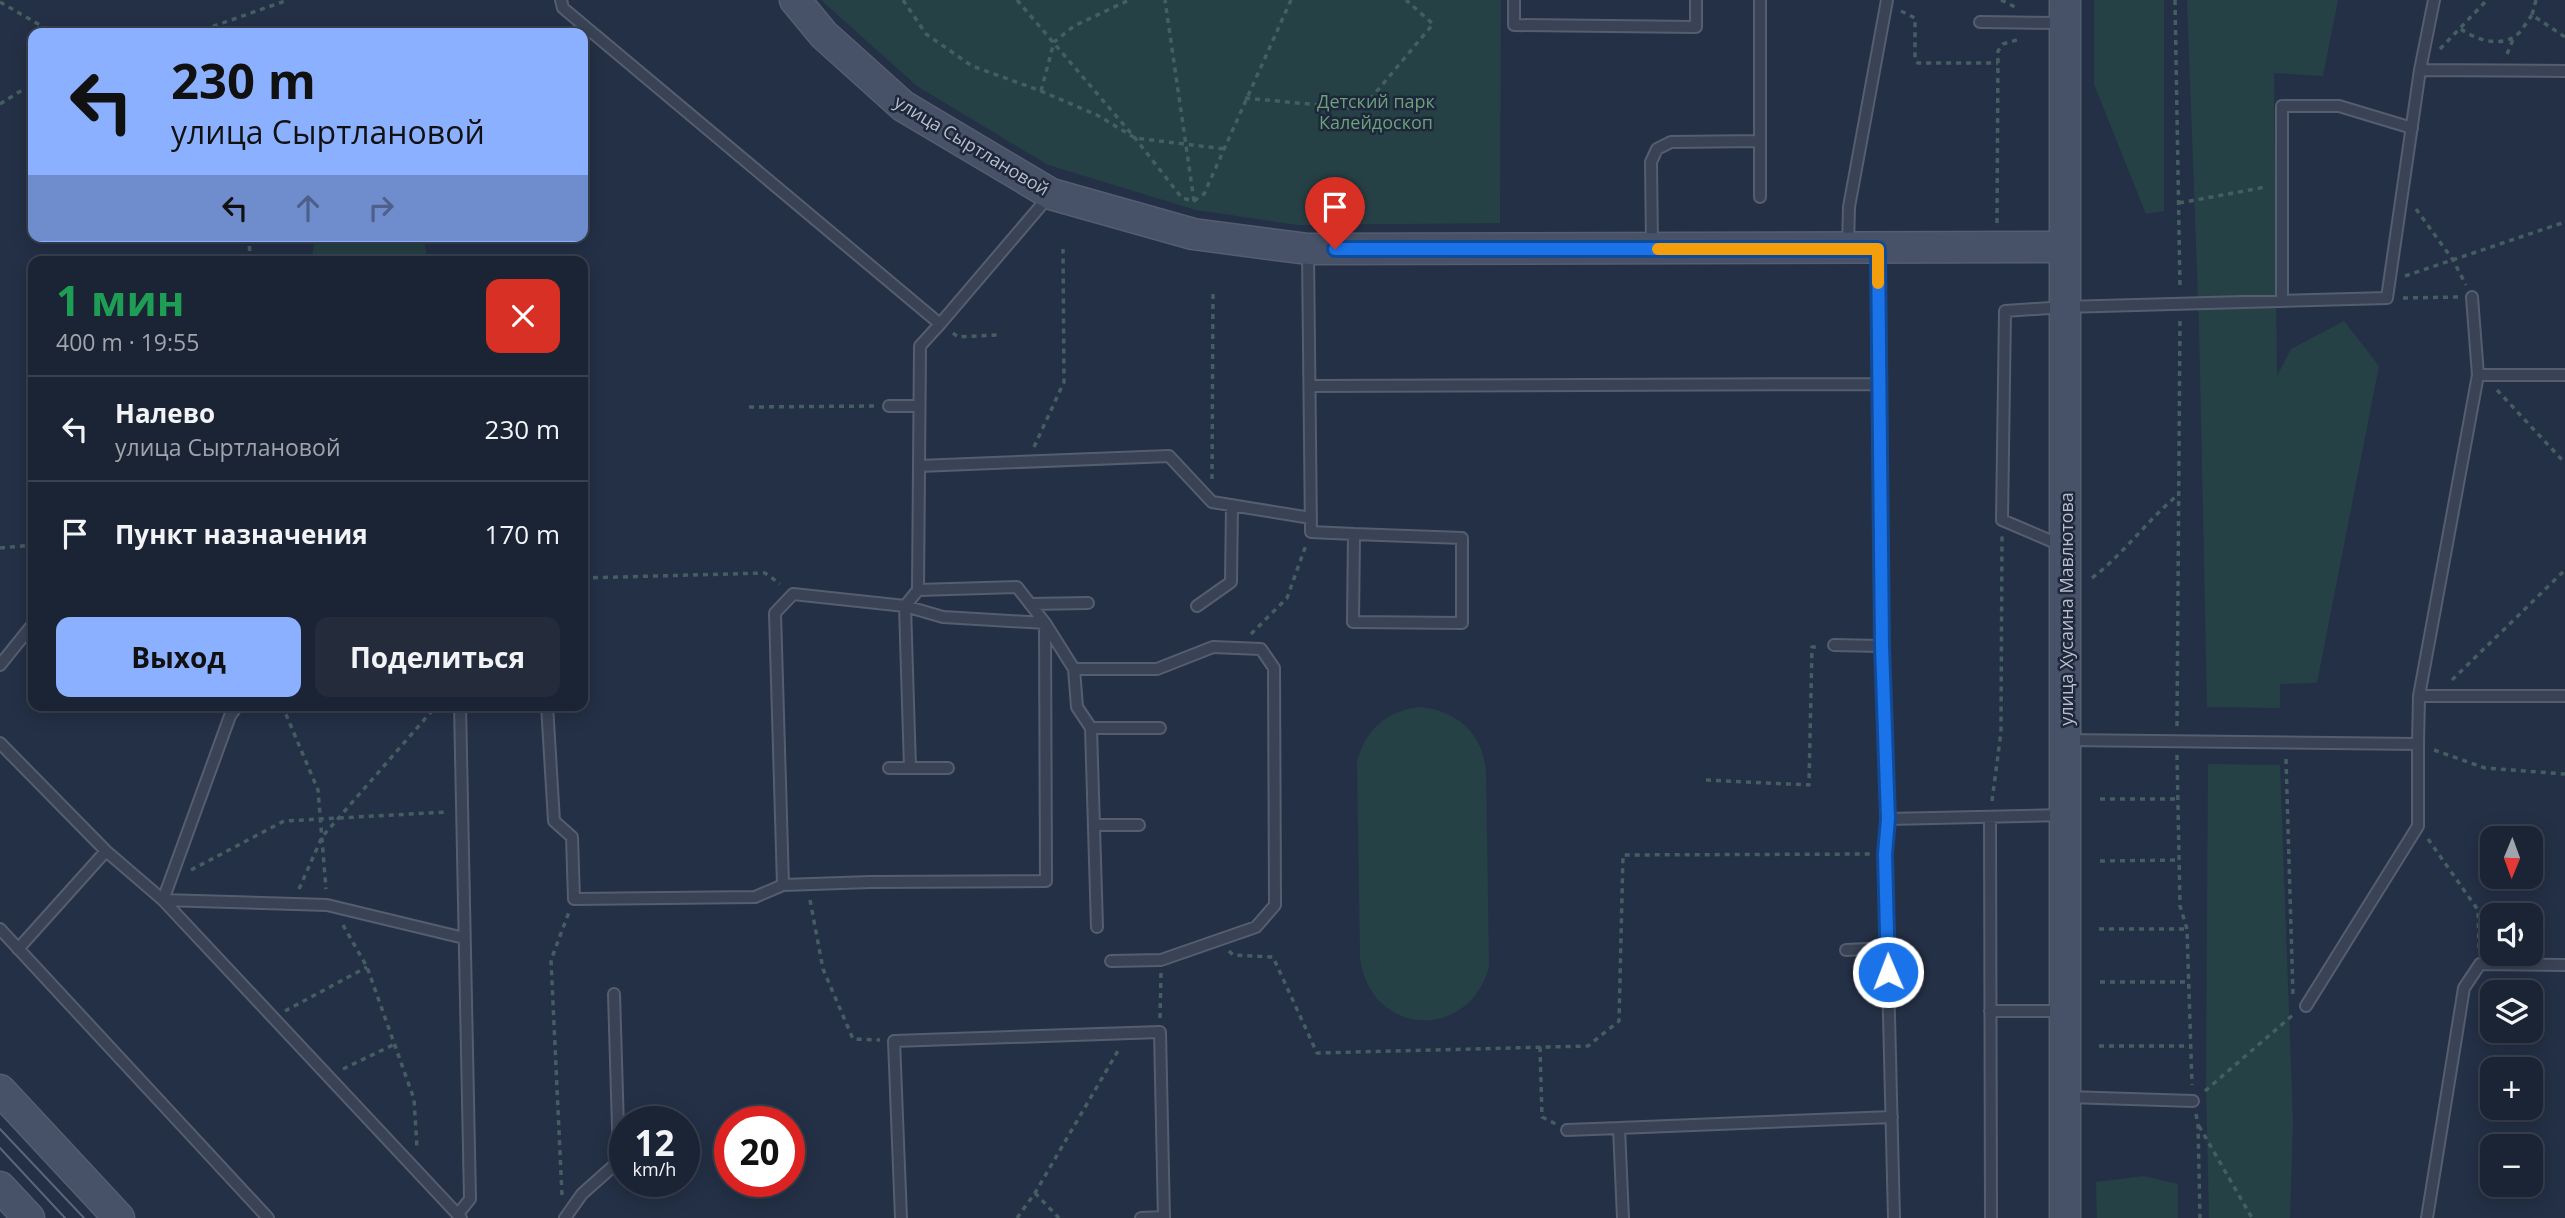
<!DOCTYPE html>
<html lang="ru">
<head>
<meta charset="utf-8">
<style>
	body { margin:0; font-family:"Open Sans",sans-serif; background:#242c3c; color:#f1f3f6; height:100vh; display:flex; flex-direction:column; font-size:26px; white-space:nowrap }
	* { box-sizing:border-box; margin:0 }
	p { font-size:23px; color:#a0a4ac }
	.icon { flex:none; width:38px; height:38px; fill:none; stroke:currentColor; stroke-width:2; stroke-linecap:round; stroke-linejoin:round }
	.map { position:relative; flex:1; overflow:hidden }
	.panel { position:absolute; left:28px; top:256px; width:560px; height:455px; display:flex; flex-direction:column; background:#1b2434; border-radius:14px; box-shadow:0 4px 18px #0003,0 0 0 2px #39414f }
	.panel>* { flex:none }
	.banner { position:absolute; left:28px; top:28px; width:560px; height:214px; border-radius:14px; box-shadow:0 4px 18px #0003,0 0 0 2px #39414f; background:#8bb0ff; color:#111; overflow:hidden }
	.needle { width:46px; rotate:181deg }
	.buttons { position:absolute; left:2480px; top:826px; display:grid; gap:14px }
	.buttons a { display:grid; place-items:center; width:63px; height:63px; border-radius:14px; background:#1b2434; box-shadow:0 4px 18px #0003,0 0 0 2px #39414f; font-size:35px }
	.speed { position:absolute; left:609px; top:1106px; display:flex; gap:14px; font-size:35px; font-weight:700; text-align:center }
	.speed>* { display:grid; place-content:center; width:91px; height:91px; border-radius:50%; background:#1b2434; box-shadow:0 4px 18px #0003,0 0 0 2px #39414f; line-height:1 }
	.speed small { font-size:18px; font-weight:400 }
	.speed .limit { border:10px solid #d22; background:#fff; color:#111 }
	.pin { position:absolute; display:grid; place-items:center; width:60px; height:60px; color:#fff; margin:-72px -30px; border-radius:50% 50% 50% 0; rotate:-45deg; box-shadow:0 0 7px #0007 }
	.pin .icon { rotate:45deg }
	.me { position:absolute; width:77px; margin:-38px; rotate:359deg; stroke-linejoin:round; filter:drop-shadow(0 0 5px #0008) }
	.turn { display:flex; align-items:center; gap:24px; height:147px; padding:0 28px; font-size:32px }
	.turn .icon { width:91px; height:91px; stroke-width:2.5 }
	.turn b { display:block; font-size:49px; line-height:60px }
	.lanes { display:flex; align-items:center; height:66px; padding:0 28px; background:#0003; justify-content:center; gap:35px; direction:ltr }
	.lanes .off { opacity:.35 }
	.round { display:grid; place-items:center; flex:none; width:74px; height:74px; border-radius:14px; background:#242c3c }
	.head { display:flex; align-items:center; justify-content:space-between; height:119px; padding:0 28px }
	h1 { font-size:42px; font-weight:700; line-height:52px; color:#1e9e55 }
	.button { display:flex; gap:14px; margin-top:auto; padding:14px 28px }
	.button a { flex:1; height:80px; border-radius:14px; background:#8bb0ff; color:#111; font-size:28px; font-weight:700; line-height:80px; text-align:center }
	.button a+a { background:#242c3c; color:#f1f3f6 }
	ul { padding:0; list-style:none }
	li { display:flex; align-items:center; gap:21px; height:105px; padding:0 28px; border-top:2px solid #39414f }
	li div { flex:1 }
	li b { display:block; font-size:26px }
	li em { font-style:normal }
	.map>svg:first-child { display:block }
	.green { fill:#264146 }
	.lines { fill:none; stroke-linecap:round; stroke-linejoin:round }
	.lane-casing { stroke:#555e6f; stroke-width:14 }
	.secondary-casing { stroke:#555e6f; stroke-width:33 }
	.path { stroke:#455e62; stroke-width:3.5; stroke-dasharray:5 5; stroke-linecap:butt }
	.lane { stroke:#394355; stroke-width:10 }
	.secondary { stroke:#475168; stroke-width:30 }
	.tram { stroke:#5b667c; stroke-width:2 }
	.route-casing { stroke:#114b97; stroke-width:18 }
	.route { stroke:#1a73e8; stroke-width:12 }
	.slow { stroke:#f59e0b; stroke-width:12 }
	.labels { text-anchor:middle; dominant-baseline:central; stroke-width:5; stroke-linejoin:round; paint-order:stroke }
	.park-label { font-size:18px; fill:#6ba17b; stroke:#1e283a }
	.street-label { font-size:18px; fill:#b7bece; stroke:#1e283a }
</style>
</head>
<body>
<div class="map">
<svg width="2565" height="1218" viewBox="0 0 2565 1218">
	<rect width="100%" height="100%" fill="#243046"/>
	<path class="green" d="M821,0h680l-1,223 -202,2 -102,-15 -148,-45 -131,-79z
		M2094,0h70v211l-18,3 -52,-130z
		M2187,0h151l-15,76 -49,-3 3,303 14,-27 53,-28 35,45 -62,317 -37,1v24l-73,-1 -8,-382z
		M316,236h107l5,25h-117z
		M1419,707c38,3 63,26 67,63l3,197c-21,76 -119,69 -129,-9l-3,-197c9,-32 30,-50 62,-54z
		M2208,764l72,1 13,356 -3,97h-81l-3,-135z
		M2144,1176l34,8v34h-81l-1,-36z"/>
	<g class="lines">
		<g class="lane-casing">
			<path id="lane" d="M561,0l2,8 377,316 110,-129
				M1514,0v25l182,2v-27
				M1760,0v197
				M1980,22l83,1
				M2420,70l145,1
				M1652,245l-1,-83 6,-13 14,-7 89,-1
				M1848,246l1,-39 38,-207
				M1878,249l4,397 6,173 -3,35 9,364
				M1308,252l3,280 43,2 -1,88 109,1v-85l-108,-4
				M2472,297l6,78
				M2282,300v-194h57l73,22
				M1310,386l570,-2
				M889,406h30
				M919,466l250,-10 43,46 99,16
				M2063,546l-61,-26 3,-209 60,-4 322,-9 33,-228 14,-70
				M918,590l99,-3 28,36 29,46h83l56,-22 48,2 13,19 1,237 -19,22 -95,33 -50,1
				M1030,604l58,-1
				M1197,606l34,-24 1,-77
				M1834,645l48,1
				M0,665l33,-41
				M1074,669l3,38 14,21 6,199
				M2419,696h146
				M238,705l-8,11 -67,184 298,318
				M547,705l7,116 18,16 2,62 181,-2 28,-12 -8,-272 18,-19 112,12 13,-16 2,-244 20,-22
				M1091,728h69
				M2066,740l352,4 1,-48 59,-321h87
				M0,743l106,108
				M889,768h59
				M1990,818l1,400
				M1888,819l176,-4
				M1094,825h45
				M783,885l87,-3 176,-1 -1,-258 -102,-6 -38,-11 5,162
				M0,929l268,289
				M18,949l88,-98 57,49 164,5 137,33
				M1846,950l41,-2
				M2306,1006l112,-180v-82
				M1990,1011h75
				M2068,1097l125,4
				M1567,1130l52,-2
				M458,1214l12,-15 -10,-494
				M565,1218l17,-24 37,-33 -5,-167
				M901,1218l-7,-177 266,-9 4,186
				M1141,1218l23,-1
				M1623,1218l-4,-90 273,-11
				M2427,1218l37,-230 16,-24 85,1"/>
		</g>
		<g class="secondary-casing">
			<path id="secondary" d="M795,0l29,35 79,71 148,88 142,40 115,15 756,-2
				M0,1090l119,128
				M0,1187l29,31
				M2065,1218v-1218"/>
		</g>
		<path class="path" d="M903,0l23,34 46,32 69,25 58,25 36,22 90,11
			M1017,0l118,138 47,60 12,3 -29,-201
			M2001,0l14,7
			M2175,0l5,288
			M2536,0l-4,15 33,22
			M0,2l54,31
			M1901,11l14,7v42l3,3h80
			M2461,29c14,10 36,18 53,8 7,-4 13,-16 18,-22
			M194,33l94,-33
			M2440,49l47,-49
			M2507,54l7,-17
			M1041,91l13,-49 20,-16 55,-26
			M1245,98l117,11 71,-85 -27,-24
			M0,104l19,-12 14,-5
			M1194,201l10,-7 87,-194
			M2179,203l87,-16
			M2416,209l37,51 13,25
			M1997,223l1,-172 5,-7 14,-4
			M249,236l1,25
			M2405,276l160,-54
			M2403,298l55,-1
			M953,333l5,4 40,-2
			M2497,390l68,73
			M749,407l127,-1
			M1034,447l30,-65 -1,-133
			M1212,479l1,-187
			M0,548l33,-3
			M583,578l182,-5 15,11
			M2092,578c32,-24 55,-58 86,-83
			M1251,634l36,-36 19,-53
			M2452,680l113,-110
			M282,705l36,85 8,99
			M2177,726l3,-409
			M2434,750l51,18 80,6
			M2177,755l3,151 7,23 5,156
			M2286,759l7,237
			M1706,780l103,5 3,-138h6
			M2100,799h78
			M1992,801l9,-69 1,-196
			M2428,839l50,71 1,38
			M2100,861l80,-1
			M191,870l93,-49 163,-9
			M299,889l23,-52 115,-132
			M810,900l13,69 30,70 27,1
			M343,925l24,42 47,132 3,49
			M2099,929h88
			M1229,951l4,4 40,2 44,96 271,-7 31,-25 4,-166 249,-1
			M2100,982h89
			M285,1011l82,-44
			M1160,1018l1,-45
			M2099,1046h92
			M1540,1047l2,70 14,7
			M343,1069l52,-25
			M2205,1091l89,-77
			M2196,1114l2,10 2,94
			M2199,1126l53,92
			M1035,1193l24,25
			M562,1195l-11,-235 18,-48
			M1017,1218l18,-25 84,-144"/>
		<use href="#lane" class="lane"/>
		<use href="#secondary" class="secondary"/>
		<path class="tram" d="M0,1129l84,89
			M0,1148l65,70"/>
	</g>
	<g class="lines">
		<g class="route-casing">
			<path id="route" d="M1335,249h543l4,397 6,173 -3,35 3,118"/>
		</g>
		<use href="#route" class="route"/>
		<path class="slow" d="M1658,249h220v34"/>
	</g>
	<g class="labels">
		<g class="park-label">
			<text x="1376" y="101">Детский парк<tspan x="1376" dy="21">Калейдоскоп</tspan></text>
		</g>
		<g class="street-label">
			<text transform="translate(972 145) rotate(31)">улица Сыртлановой</text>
			<text transform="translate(2066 609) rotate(-90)">улица Хусаина Мавлютова</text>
		</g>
	</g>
</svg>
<div class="buttons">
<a><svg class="needle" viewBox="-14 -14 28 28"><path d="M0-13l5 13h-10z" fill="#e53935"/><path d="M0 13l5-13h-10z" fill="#a0a4ac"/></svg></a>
<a><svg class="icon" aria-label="sound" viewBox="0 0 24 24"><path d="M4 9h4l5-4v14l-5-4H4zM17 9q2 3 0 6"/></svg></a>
<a><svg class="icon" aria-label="layers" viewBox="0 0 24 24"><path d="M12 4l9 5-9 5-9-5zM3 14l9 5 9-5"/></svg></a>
<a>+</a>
<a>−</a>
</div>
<div class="speed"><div>12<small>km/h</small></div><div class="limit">20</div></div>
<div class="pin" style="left:1335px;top:249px;background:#d93025"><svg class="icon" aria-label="arrive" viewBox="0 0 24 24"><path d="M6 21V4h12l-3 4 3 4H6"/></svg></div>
<svg class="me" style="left:1888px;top:972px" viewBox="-20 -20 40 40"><circle r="17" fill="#1a73e8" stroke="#fff" stroke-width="3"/><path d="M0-11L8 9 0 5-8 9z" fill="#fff"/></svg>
<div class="banner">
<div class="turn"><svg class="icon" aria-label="left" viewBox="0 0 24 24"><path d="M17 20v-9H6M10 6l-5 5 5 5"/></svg><div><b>230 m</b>улица Сыртлановой</div></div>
<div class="lanes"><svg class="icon" aria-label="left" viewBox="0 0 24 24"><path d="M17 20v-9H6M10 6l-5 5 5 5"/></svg><svg class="icon off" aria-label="ahead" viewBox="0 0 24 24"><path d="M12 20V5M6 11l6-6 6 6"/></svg><svg class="icon off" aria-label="right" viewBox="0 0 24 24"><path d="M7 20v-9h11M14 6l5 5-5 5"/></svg></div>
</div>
<section class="panel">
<div class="head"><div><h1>1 мин</h1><p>400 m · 19:55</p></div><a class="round" style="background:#d93025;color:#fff"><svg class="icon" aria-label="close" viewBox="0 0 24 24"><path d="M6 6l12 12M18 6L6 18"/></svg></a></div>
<ul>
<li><svg class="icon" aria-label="left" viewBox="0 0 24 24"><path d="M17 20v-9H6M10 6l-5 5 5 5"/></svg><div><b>Налево</b><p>улица Сыртлановой</p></div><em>230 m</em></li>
<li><svg class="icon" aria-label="arrive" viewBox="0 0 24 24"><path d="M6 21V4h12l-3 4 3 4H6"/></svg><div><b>Пункт назначения</b></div><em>170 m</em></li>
</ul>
<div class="button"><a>Выход</a><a>Поделиться</a></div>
</section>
</div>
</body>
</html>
